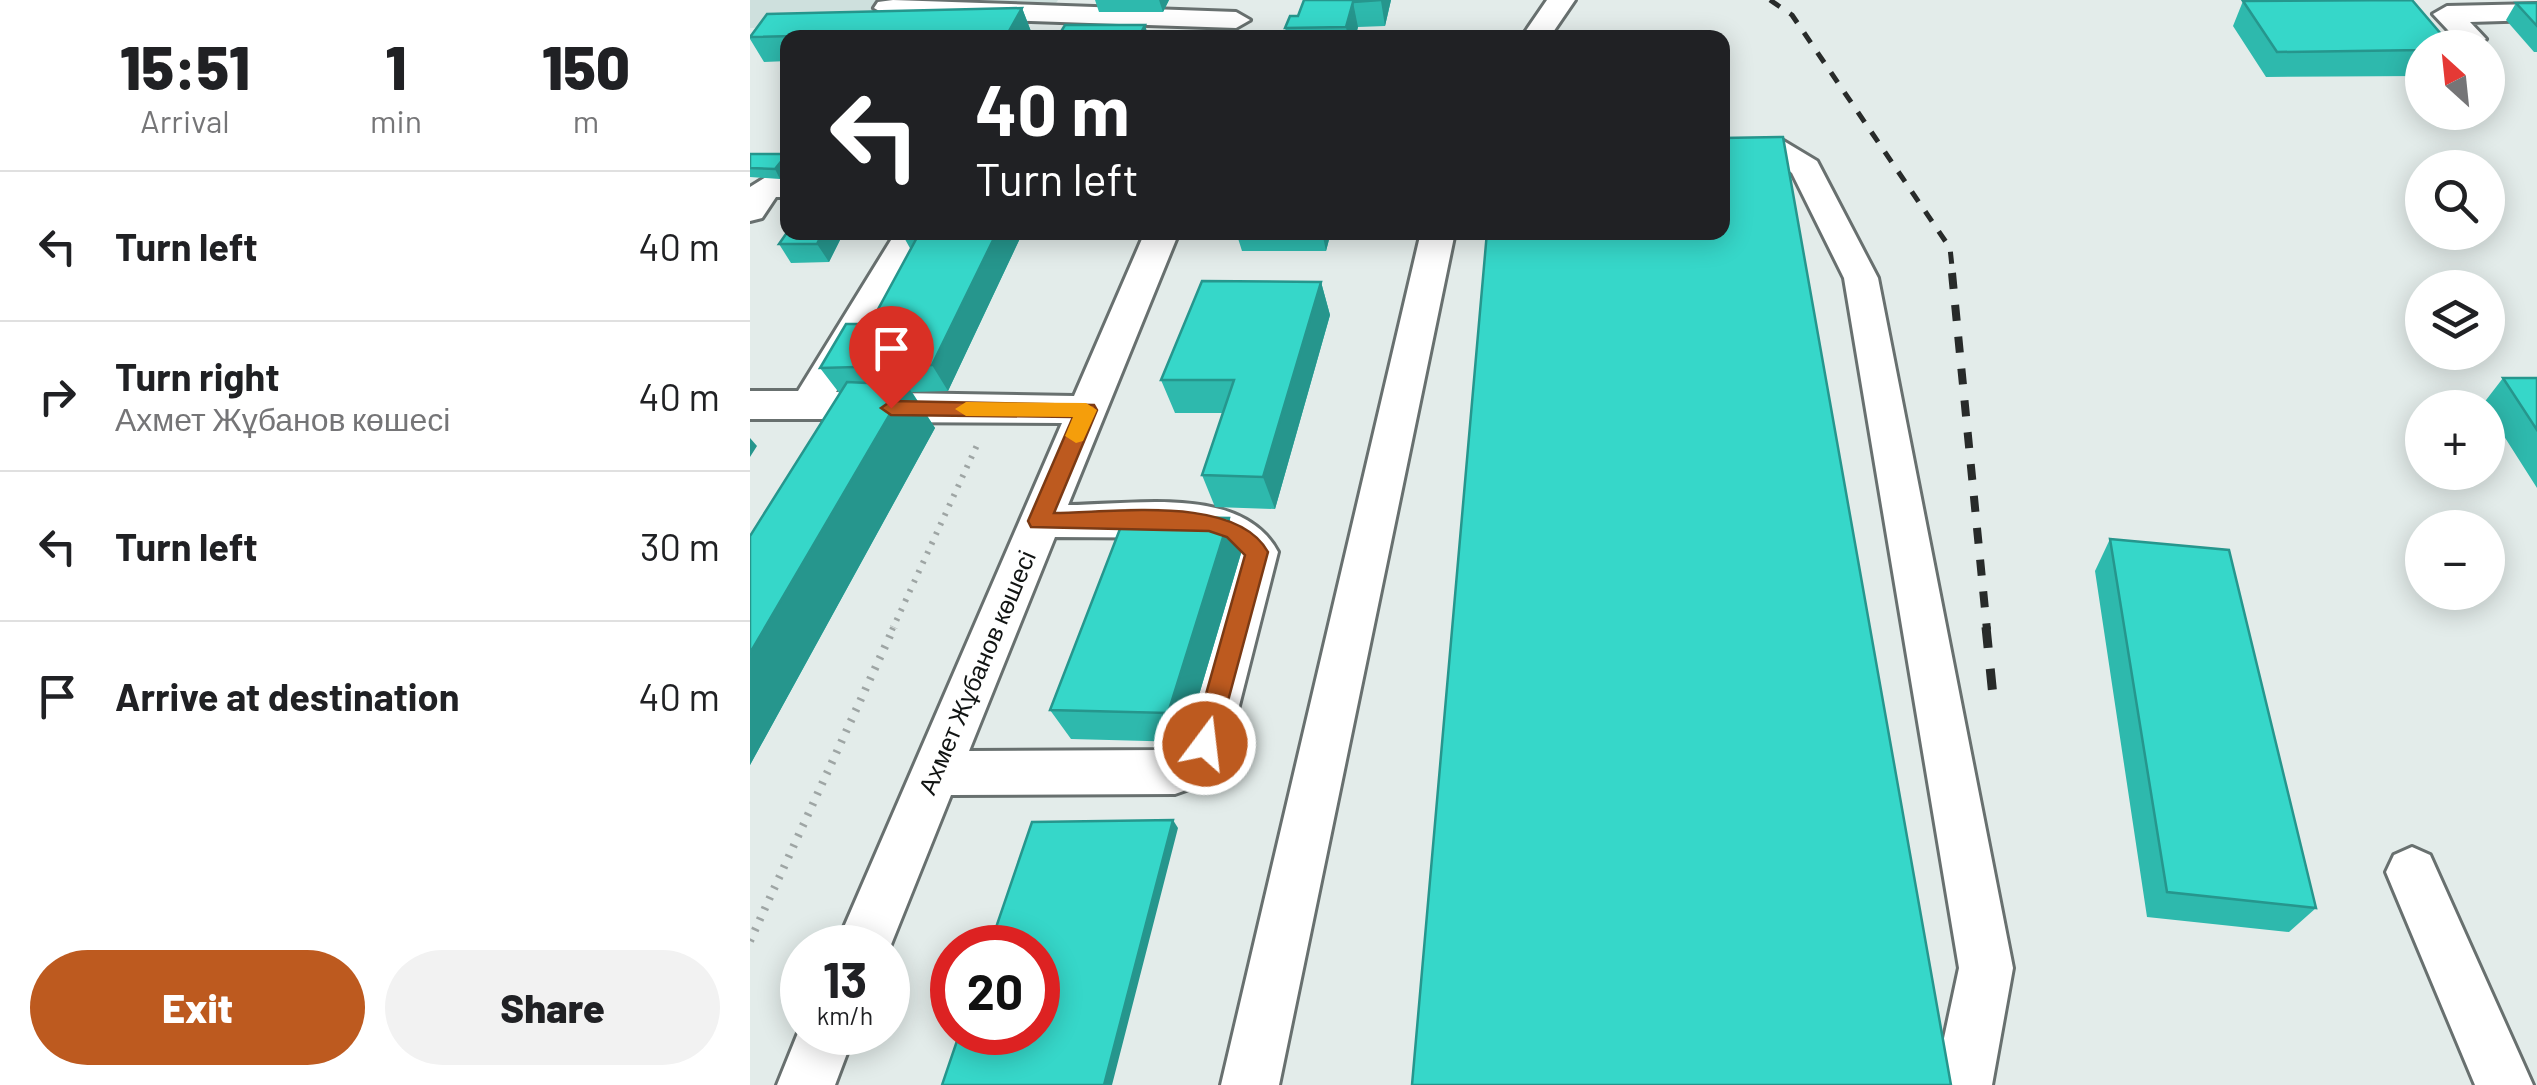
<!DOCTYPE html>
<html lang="en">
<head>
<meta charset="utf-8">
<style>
	body { margin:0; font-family:Barlow,sans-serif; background:#f2f2f2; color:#202124; height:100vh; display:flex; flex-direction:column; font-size:38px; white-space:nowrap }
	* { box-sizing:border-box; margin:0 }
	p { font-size:32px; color:#757577 }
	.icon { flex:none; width:55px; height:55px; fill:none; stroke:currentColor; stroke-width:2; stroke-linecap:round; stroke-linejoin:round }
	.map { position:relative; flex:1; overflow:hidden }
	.panel { display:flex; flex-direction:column; background:#fff; width:750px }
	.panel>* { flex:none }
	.hud { position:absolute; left:30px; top:30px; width:950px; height:210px; border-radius:20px; box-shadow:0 5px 25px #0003; background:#202124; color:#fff; overflow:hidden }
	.needle { width:65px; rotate:333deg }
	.controls { position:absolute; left:1655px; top:30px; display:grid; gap:20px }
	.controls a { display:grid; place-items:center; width:100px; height:100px; border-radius:50%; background:#fff; box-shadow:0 5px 25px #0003; font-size:50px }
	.speed { position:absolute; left:30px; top:925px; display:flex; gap:20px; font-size:50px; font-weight:700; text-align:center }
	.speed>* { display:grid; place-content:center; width:130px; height:130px; border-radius:50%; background:#fff; box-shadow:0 5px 25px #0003; line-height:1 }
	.speed small { font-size:25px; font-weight:400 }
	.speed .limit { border:15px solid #d22; background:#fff; color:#111 }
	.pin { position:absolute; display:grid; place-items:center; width:85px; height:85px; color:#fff; margin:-102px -42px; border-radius:50% 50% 50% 0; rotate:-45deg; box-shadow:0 0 10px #0007 }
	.pin .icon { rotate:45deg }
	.me { position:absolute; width:110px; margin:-55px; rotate:15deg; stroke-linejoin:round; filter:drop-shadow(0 0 8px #0008) }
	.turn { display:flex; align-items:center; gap:35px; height:210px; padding:0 30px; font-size:45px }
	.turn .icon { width:130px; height:130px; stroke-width:2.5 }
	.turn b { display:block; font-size:70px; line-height:85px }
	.eta { display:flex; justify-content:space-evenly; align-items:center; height:170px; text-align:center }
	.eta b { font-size:60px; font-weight:800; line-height:70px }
	.cta { display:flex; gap:20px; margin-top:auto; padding:20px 30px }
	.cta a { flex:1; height:115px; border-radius:60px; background:#bd5a1f; color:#fff; font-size:40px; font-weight:800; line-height:115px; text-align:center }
	.cta a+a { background:#f2f2f2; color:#202124 }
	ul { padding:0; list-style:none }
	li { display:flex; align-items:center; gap:30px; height:150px; padding:0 30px; border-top:2px solid #e0e0e0 }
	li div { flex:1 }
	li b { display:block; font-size:38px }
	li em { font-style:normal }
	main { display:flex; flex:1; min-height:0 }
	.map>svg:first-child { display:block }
	.built { fill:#cee0dd }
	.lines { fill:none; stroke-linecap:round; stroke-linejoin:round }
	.minor-casing { stroke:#68706f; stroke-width:6 }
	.path-far1 { stroke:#9ea5a4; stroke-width:6; stroke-dasharray:2.5 8; stroke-linecap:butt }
	.path { stroke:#9ea5a4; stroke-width:8; stroke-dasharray:2.5 9; stroke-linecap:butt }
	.minor { fill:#fff; fill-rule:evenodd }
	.rail-far2 { stroke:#282b2a; stroke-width:5; stroke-dasharray:12 12; stroke-linecap:butt }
	.rail-far1 { stroke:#282b2a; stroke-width:8; stroke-dasharray:16 16; stroke-linecap:butt }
	.rail { stroke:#282b2a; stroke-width:9; stroke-dasharray:21 21; stroke-linecap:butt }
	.wall { fill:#2eb9ad }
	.shaded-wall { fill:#26968d }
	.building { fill:#36d7c9; stroke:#26968d; stroke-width:2.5 }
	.route { fill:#bd5a1f; stroke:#7b3a14; stroke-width:2.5 }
	.slow { fill:#f59e0b }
	.labels { text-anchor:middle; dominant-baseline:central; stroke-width:9; stroke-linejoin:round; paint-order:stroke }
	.street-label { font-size:25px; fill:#111413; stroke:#fff }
</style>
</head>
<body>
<main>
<section class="panel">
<div class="eta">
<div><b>15:51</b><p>Arrival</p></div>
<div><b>1</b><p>min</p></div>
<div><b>150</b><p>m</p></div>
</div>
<ul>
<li><svg class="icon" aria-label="left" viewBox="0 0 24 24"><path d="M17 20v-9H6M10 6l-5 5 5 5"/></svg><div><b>Turn left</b></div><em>40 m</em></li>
<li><svg class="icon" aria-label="right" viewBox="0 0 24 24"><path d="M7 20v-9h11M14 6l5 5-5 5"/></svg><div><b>Turn right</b><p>Ахмет Жұбанов көшесі</p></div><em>40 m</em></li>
<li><svg class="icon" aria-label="left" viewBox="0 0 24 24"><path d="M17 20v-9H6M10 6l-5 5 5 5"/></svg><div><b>Turn left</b></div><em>30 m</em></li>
<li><svg class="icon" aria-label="arrive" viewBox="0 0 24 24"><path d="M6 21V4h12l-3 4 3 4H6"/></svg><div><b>Arrive at destination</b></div><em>40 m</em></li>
</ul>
<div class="cta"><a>Exit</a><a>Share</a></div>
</section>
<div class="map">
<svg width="1787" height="1085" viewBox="0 0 1787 1085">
	<rect width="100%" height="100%" fill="#e3ecea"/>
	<path class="built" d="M0,0h308l-13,20 -295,8z"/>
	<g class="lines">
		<g class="minor-casing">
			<path id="minor" d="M143,0l343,12 14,8 -14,8 -348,-12 -14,-8 4,-6z
				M797,0h28l-26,38h-28z
				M1787,4v16l-67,2 16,17 -14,8 -10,-2 -29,-31 14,-8z
				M1032,140l35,21 61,117 135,690 -21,117h-58l25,-117 -115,-690 -52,-105 -17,-14h-53v-18z
				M16,177h22v20h-12l-14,21 -12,3v-34z
				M146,232h34l-94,160 238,4 71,-164h34l-111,273c65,0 174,-21 210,47l-49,193 -7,15 -30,28 -17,6 -224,1 -63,157v-4h-53l227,-525 -194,-1 -15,24 -14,4 -14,-4 -6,-10 10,-17h-79v-28h48zM305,537l153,1 26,18 -50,177 -19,17 -196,1z
				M671,232h34l-176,853h-58z
				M1662,847l18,8 103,230h-58l-89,-213 8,-17z
				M52,1023v9h53l-20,53h-58z"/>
		</g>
		<path class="path-far1" d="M142,630l86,-187"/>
		<path class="path" d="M0,941l144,-314"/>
		<use href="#minor" class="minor"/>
		<path class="rail-far2" d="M1020,0l22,15 158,233 3,28"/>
		<path class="rail-far1" d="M1202,273l35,357"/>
		<path class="rail" d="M1236,627l8,79"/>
	</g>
	<path class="wall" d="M345,0h74l-6,12h-64z
		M554,0h87l-6,26 -27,1 -3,11h-67l-3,-10 13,-12z
		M1493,1l179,47v28l-156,1 -33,-51z
		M1766,3h21v49h-3l-28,-32z
		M272,8l10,26 -2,4h-242v23l-24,1 -14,-23v-4z
		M0,154l38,1v14l-8,10 -30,-2z
		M94,232l-15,30 -38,1 -12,-19z
		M151,232h122l-75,159 -36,1 23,36 -185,337v-229l90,-142 -20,-26 50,-44 41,-74z
		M486,232h95l-5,19h-84z
		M571,282l9,33 -55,194 -60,-2 -13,-32 21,-62h-48l-14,-33z
		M1753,378h34v110l-49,-77v-3h-3l-2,-4z
		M479,518l13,32 -57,192 -114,-3 -21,-29z
		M1360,539l206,369 -27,24 -142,-15 -52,-346z"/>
	<path class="shaded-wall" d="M409,0h10l-6,12z
		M631,0h10l-6,26 -4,-25z
		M603,2l5,25 -3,11h-7l-2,-11z
		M272,8l10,26 -2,4h-18l-3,-7z
		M395,25l4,13h-11z
		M37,154l1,15 -8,10 -5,-10z
		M73,232h21l-15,30 -12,-18z
		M247,232h26l-75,159 -16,-26z
		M572,232h9l-5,19z
		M571,282l9,33 -55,194 -12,-32z
		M157,385l28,43 -185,337v-112z
		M0,438l7,8 -7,11z
		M479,518l13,32 -57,192 -17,-29z
		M423,820l5,8 -66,257h-8z"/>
	<path class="building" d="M554,0h77l-28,2 -7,25 -61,1 5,-12h8z
		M1662,0l41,48h-31v2l-145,2 -34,-51z
		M1766,3h21v23z
		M272,8l-13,23 -259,6 17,-23z
		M315,25h80l-7,13h-81z
		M1033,137l168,948h-539l75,-853h235v-94z
		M0,154h37l-12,15 -25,-1z
		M38,231v1h35l-6,12h-38z
		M170,232h77l-65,133 -112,3 26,-44h24z
		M452,281l119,1 -58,195 -61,-2 32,-95h-73z
		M1753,378h34v52z
		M97,382l60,3 -157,268v-117z
		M375,516l104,2 -61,195 -118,-3z
		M1360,539l119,11 87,358 -149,-16z
		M423,820l-69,265h-162l18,-53h78v-84h-49l43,-126z"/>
	<path class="route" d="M141,401l203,4 3,5 -43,103c59,0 182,-19 214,39l-54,201h-18l-4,-9 53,-189 -18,-18 -18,-6 -178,-4 -3,-6 45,-104 -182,-2 -10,-7z"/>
	<path class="slow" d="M216,402l120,1 11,7 -14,31 -7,2 -11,-7 8,-19 -107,-1 -11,-7z"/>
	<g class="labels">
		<g class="street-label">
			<text transform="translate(226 672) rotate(-67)">Ахмет Жұбанов көшесі</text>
		</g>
	</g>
</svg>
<div class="controls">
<a><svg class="needle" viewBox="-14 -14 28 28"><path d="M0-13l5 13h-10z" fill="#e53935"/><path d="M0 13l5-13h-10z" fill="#757577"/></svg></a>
<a><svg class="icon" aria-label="search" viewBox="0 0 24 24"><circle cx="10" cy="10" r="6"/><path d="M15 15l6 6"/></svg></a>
<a><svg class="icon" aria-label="layers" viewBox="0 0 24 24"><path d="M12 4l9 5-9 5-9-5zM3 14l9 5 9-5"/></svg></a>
<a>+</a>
<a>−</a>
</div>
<div class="speed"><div>13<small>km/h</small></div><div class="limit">20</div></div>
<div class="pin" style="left:141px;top:408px;background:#d93025"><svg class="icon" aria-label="arrive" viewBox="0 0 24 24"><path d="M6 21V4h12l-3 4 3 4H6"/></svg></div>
<svg class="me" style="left:455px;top:744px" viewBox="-20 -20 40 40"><circle r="17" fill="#bd5a1f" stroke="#fff" stroke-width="3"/><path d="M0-11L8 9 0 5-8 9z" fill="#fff"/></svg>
<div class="hud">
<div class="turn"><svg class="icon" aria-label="left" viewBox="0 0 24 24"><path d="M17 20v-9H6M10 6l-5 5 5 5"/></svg><div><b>40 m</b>Turn left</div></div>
</div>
</div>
</main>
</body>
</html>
